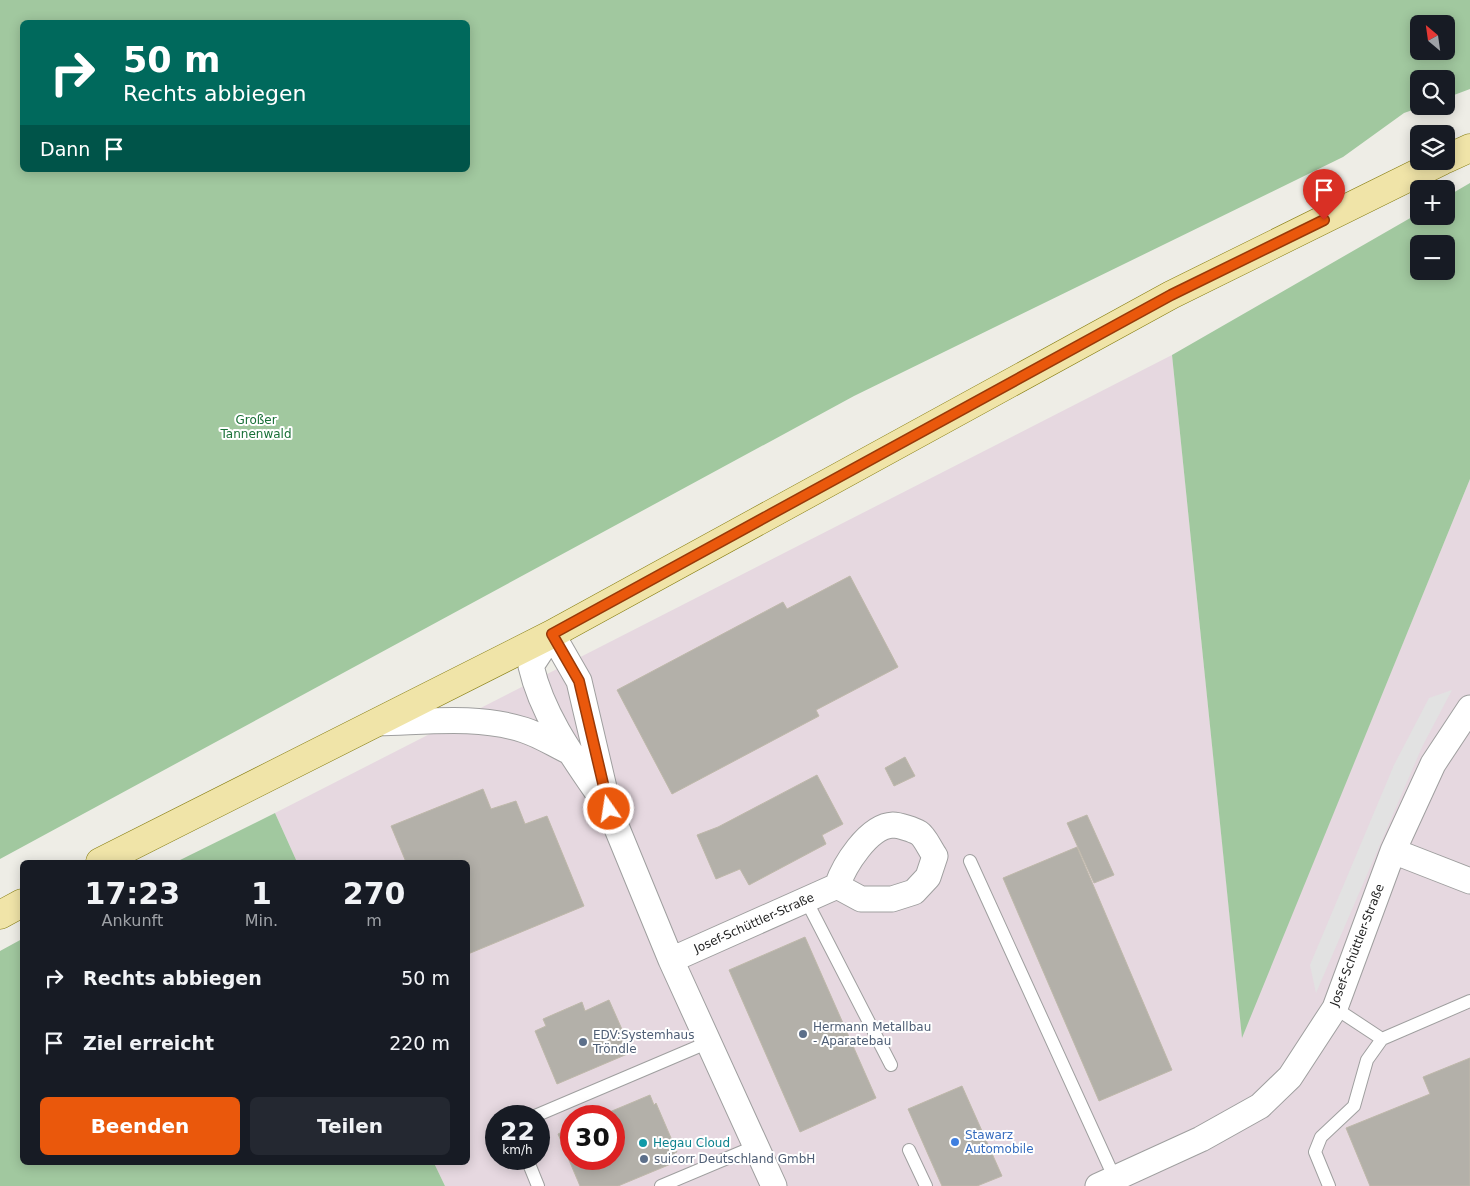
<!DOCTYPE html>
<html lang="de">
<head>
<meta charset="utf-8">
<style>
	body { margin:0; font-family:"DejaVu Sans",sans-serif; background:#242831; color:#f1f3f6; height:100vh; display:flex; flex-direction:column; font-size:19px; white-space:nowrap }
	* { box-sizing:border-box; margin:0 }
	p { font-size:16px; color:#9ea1a6 }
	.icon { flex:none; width:28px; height:28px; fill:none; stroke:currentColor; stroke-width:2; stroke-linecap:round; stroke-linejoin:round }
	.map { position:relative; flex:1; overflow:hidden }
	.side { position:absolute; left:20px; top:860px; width:450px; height:305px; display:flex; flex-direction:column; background:#171b24; border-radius:8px; box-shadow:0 2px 12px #0003 }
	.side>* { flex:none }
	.banner { position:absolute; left:20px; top:20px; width:450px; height:152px; border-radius:8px; box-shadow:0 2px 12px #0003; background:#00695c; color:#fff; overflow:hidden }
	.needle { width:32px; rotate:331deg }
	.fabs { position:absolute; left:1410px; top:15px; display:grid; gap:10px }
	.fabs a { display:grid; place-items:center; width:45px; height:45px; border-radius:8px; background:#171b24; box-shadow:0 2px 12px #0003; font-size:25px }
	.speed { position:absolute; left:485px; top:1105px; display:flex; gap:10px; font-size:25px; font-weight:700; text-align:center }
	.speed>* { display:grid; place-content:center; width:65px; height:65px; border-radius:50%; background:#171b24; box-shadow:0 2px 12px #0003; line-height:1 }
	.speed small { font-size:12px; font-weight:400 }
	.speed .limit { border:8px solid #d22; background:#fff; color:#111 }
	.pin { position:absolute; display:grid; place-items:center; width:42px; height:42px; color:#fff; margin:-51px -21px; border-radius:50% 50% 50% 0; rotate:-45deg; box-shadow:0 0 5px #0007 }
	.pin .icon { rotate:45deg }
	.me { position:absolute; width:55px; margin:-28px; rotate:347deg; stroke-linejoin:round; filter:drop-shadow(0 0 4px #0008) }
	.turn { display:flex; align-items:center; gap:18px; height:105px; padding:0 20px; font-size:22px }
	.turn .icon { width:65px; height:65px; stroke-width:2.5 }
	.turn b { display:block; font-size:35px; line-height:42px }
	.then { display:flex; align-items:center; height:48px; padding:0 20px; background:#0003; gap:10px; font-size:19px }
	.eta { display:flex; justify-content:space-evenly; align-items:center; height:85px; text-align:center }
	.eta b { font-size:30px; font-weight:700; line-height:35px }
	.action { display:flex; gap:10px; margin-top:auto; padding:10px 20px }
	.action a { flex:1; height:58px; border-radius:8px; background:#ea580c; color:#fff; font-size:20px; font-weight:700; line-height:58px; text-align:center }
	.action a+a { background:#242831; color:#f1f3f6 }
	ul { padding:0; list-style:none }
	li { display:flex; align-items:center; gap:15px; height:65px; padding:0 20px }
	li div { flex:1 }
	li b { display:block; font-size:19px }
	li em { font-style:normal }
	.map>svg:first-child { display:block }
	.industrial { fill:#e6d8e0; fill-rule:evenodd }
	.forest { fill:#a1c89f; fill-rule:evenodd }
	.parking { fill:#e2e2e2 }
	.building { fill:#b3b0a9; stroke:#beb8aa }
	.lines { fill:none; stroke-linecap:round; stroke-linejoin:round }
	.service-casing { stroke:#9f9f9f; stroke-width:14 }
	.minor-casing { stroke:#9f9f9f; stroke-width:27 }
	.primary-casing { stroke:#867e12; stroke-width:29 }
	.service { stroke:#fff; stroke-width:12 }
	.minor { stroke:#fff; stroke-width:25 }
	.primary { stroke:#f0e4a8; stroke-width:28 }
	.route-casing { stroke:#983908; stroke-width:12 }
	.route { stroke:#ea580c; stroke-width:9 }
	.service-dot { fill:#5c6f8a; stroke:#fff; stroke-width:2 }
	.shop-dot { fill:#3f7fe0; stroke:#fff; stroke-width:2 }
	.culture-dot { fill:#0f9aa8; stroke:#fff; stroke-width:2 }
	.labels { text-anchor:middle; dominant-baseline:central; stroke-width:4; stroke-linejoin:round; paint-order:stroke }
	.park-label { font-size:12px; fill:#197037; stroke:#fff }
	.street-label { font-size:12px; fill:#1e1e1e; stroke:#fff }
	.service-label { font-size:12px; fill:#4e5e75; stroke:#fff; text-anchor:start }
	.shop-label { font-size:12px; fill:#366cbe; stroke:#fff; text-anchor:start }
	.culture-label { font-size:12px; fill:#0d838f; stroke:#fff; text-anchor:start }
</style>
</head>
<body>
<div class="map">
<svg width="1470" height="1186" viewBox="0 0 1470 1186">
	<rect width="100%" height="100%" fill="#eeede6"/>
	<path class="industrial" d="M1172,355l70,681 228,-557v707h-1025l-11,-23 34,-1v-300h-171l-22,-49zM496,1116h43v43h-43zM571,1116h43v43h-43z"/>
	<path class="forest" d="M0,0h1470v89l-24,9v-19h-27v27h5l-20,7 -61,44 -489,239 -854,463zM22,22h446v148h-446zM1419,24h27v27h-27z
		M1470,183v296l-228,559 -70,-683 247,-142v3h27v-19zM1419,244h27v27h-27z
		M275,813l22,49h-121z
		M22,939v223l412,1 11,23h-445v-235z"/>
	<path class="parking" d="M1452,690l-30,57 -106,246 -6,-28 84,-200 35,-67z"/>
	<path class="building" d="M850,576l48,91 -82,43 3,6 -147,78 -55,-104 166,-88 4,7z
		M905,757l10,19 -21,10 -9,-18z
		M817,775l26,49 -21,11 4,9 -77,41 -9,-16 -24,10 -19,-44 21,-8z
		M483,789l8,20 25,-8 9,23 22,-8 37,90 -116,48v-92h-62l-15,-36z
		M1087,815l27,60 -20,8 -27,-60z
		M1077,847l95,223 -73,31 -96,-223z
		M805,937l71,161 -76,34 -71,-162z
		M609,1000l23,52 -75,32 -22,-53 11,-5 -3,-7 39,-17 3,9z
		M1470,1058v128h-100l-24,-58 84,-34 -7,-17z
		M962,1086l40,90 -25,10h-35l-34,-77z
		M650,1095l4,10 2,-2 21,49 -3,1 4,8 -60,25h-38l-22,-52 13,-6v31h43v-43h-14z"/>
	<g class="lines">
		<g class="service-casing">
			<path id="service" d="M970,861l145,318
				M806,900l85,165
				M1335,1008l47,31 88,-38
				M535,1116l174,-74
				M909,1150l17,36
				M527,1159l11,27
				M661,1186l95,-40
				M1329,1186l-14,-34 6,-15 33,-31 13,-46 15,-21"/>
		</g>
		<g class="minor-casing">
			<path id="minor" d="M378,723c48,-1 100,-8 146,7 16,5 31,15 46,22
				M609,809c-30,-44 -66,-90 -78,-143l21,-32 27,47 30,128 62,151 103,226
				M1393,851l77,30
				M671,960l166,-74c7,-20 31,-60 56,-61 6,0 21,5 26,8 6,4 11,16 16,23l-7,21 -14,15 -22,7h-31l-24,-13
				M1098,1186l103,-47 59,-33 30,-29 45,-69 58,-157 40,-87 37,-56"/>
		</g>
		<g class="primary-casing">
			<path id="primary" d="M1446,159l24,-11
				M100,862l452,-228 619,-339 271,-134
				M0,915l22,-12"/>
		</g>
		<use href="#service" class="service"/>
		<use href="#minor" class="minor"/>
		<use href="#primary" class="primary"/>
	</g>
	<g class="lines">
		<g class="route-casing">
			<path id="route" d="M609,809l-30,-128 -27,-47 619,-339 153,-75"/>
		</g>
		<use href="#route" class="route"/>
	</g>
	<g class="service-dot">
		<circle cx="803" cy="1034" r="5"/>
		<circle cx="583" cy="1042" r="5"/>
		<circle cx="644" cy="1159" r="5"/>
	</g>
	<circle class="shop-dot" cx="955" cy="1142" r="5"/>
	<circle class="culture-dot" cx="643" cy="1143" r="5"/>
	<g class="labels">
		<g class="park-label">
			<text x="256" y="420">Großer<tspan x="256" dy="14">Tannenwald</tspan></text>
		</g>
		<g class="street-label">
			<text transform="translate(754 923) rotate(-24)">Josef-Schüttler-Straße</text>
			<text transform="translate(1357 945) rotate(-69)">Josef-Schüttler-Straße</text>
		</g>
		<g class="service-label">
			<text x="813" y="1027">Hermann Metallbau<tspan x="813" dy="14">- Aparatebau</tspan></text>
			<text x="593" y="1035">EDV:Systemhaus<tspan x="593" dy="14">Tröndle</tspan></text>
			<text x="654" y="1159">suicorr Deutschland GmbH</text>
		</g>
		<g class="shop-label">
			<text x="965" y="1135">Stawarz<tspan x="965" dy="14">Automobile</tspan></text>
		</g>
		<g class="culture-label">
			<text x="653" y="1143">Hegau Cloud</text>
		</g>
	</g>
</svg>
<div class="fabs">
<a><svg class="needle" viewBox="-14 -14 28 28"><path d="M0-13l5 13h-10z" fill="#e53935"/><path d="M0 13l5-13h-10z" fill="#9ea1a6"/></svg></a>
<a><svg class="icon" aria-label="search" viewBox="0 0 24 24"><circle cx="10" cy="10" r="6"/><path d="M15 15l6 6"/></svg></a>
<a><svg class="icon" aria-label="layers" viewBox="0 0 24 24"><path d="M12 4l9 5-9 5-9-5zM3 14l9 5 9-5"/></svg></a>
<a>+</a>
<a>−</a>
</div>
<div class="speed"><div>22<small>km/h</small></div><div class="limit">30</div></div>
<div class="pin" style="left:1324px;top:220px;background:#d93025"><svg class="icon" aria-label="arrive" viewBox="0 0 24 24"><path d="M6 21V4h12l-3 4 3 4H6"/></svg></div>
<svg class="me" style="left:609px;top:809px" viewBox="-20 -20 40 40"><circle r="17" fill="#ea580c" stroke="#fff" stroke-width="3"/><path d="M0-11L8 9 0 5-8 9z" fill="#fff"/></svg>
<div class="banner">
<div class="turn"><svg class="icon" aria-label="right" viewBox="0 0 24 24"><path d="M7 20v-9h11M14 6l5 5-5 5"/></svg><div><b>50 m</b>Rechts abbiegen</div></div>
<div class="then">Dann<svg class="icon" aria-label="arrive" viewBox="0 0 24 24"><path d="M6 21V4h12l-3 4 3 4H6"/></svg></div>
</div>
<section class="side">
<div class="eta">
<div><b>17:23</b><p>Ankunft</p></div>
<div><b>1</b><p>Min.</p></div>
<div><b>270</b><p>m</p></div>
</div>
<ul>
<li><svg class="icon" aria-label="right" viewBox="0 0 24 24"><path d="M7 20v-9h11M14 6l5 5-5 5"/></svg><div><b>Rechts abbiegen</b></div><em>50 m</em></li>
<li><svg class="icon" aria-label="arrive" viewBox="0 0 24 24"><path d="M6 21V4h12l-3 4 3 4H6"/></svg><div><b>Ziel erreicht</b></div><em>220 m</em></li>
</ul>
<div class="action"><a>Beenden</a><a>Teilen</a></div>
</section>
</div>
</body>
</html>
